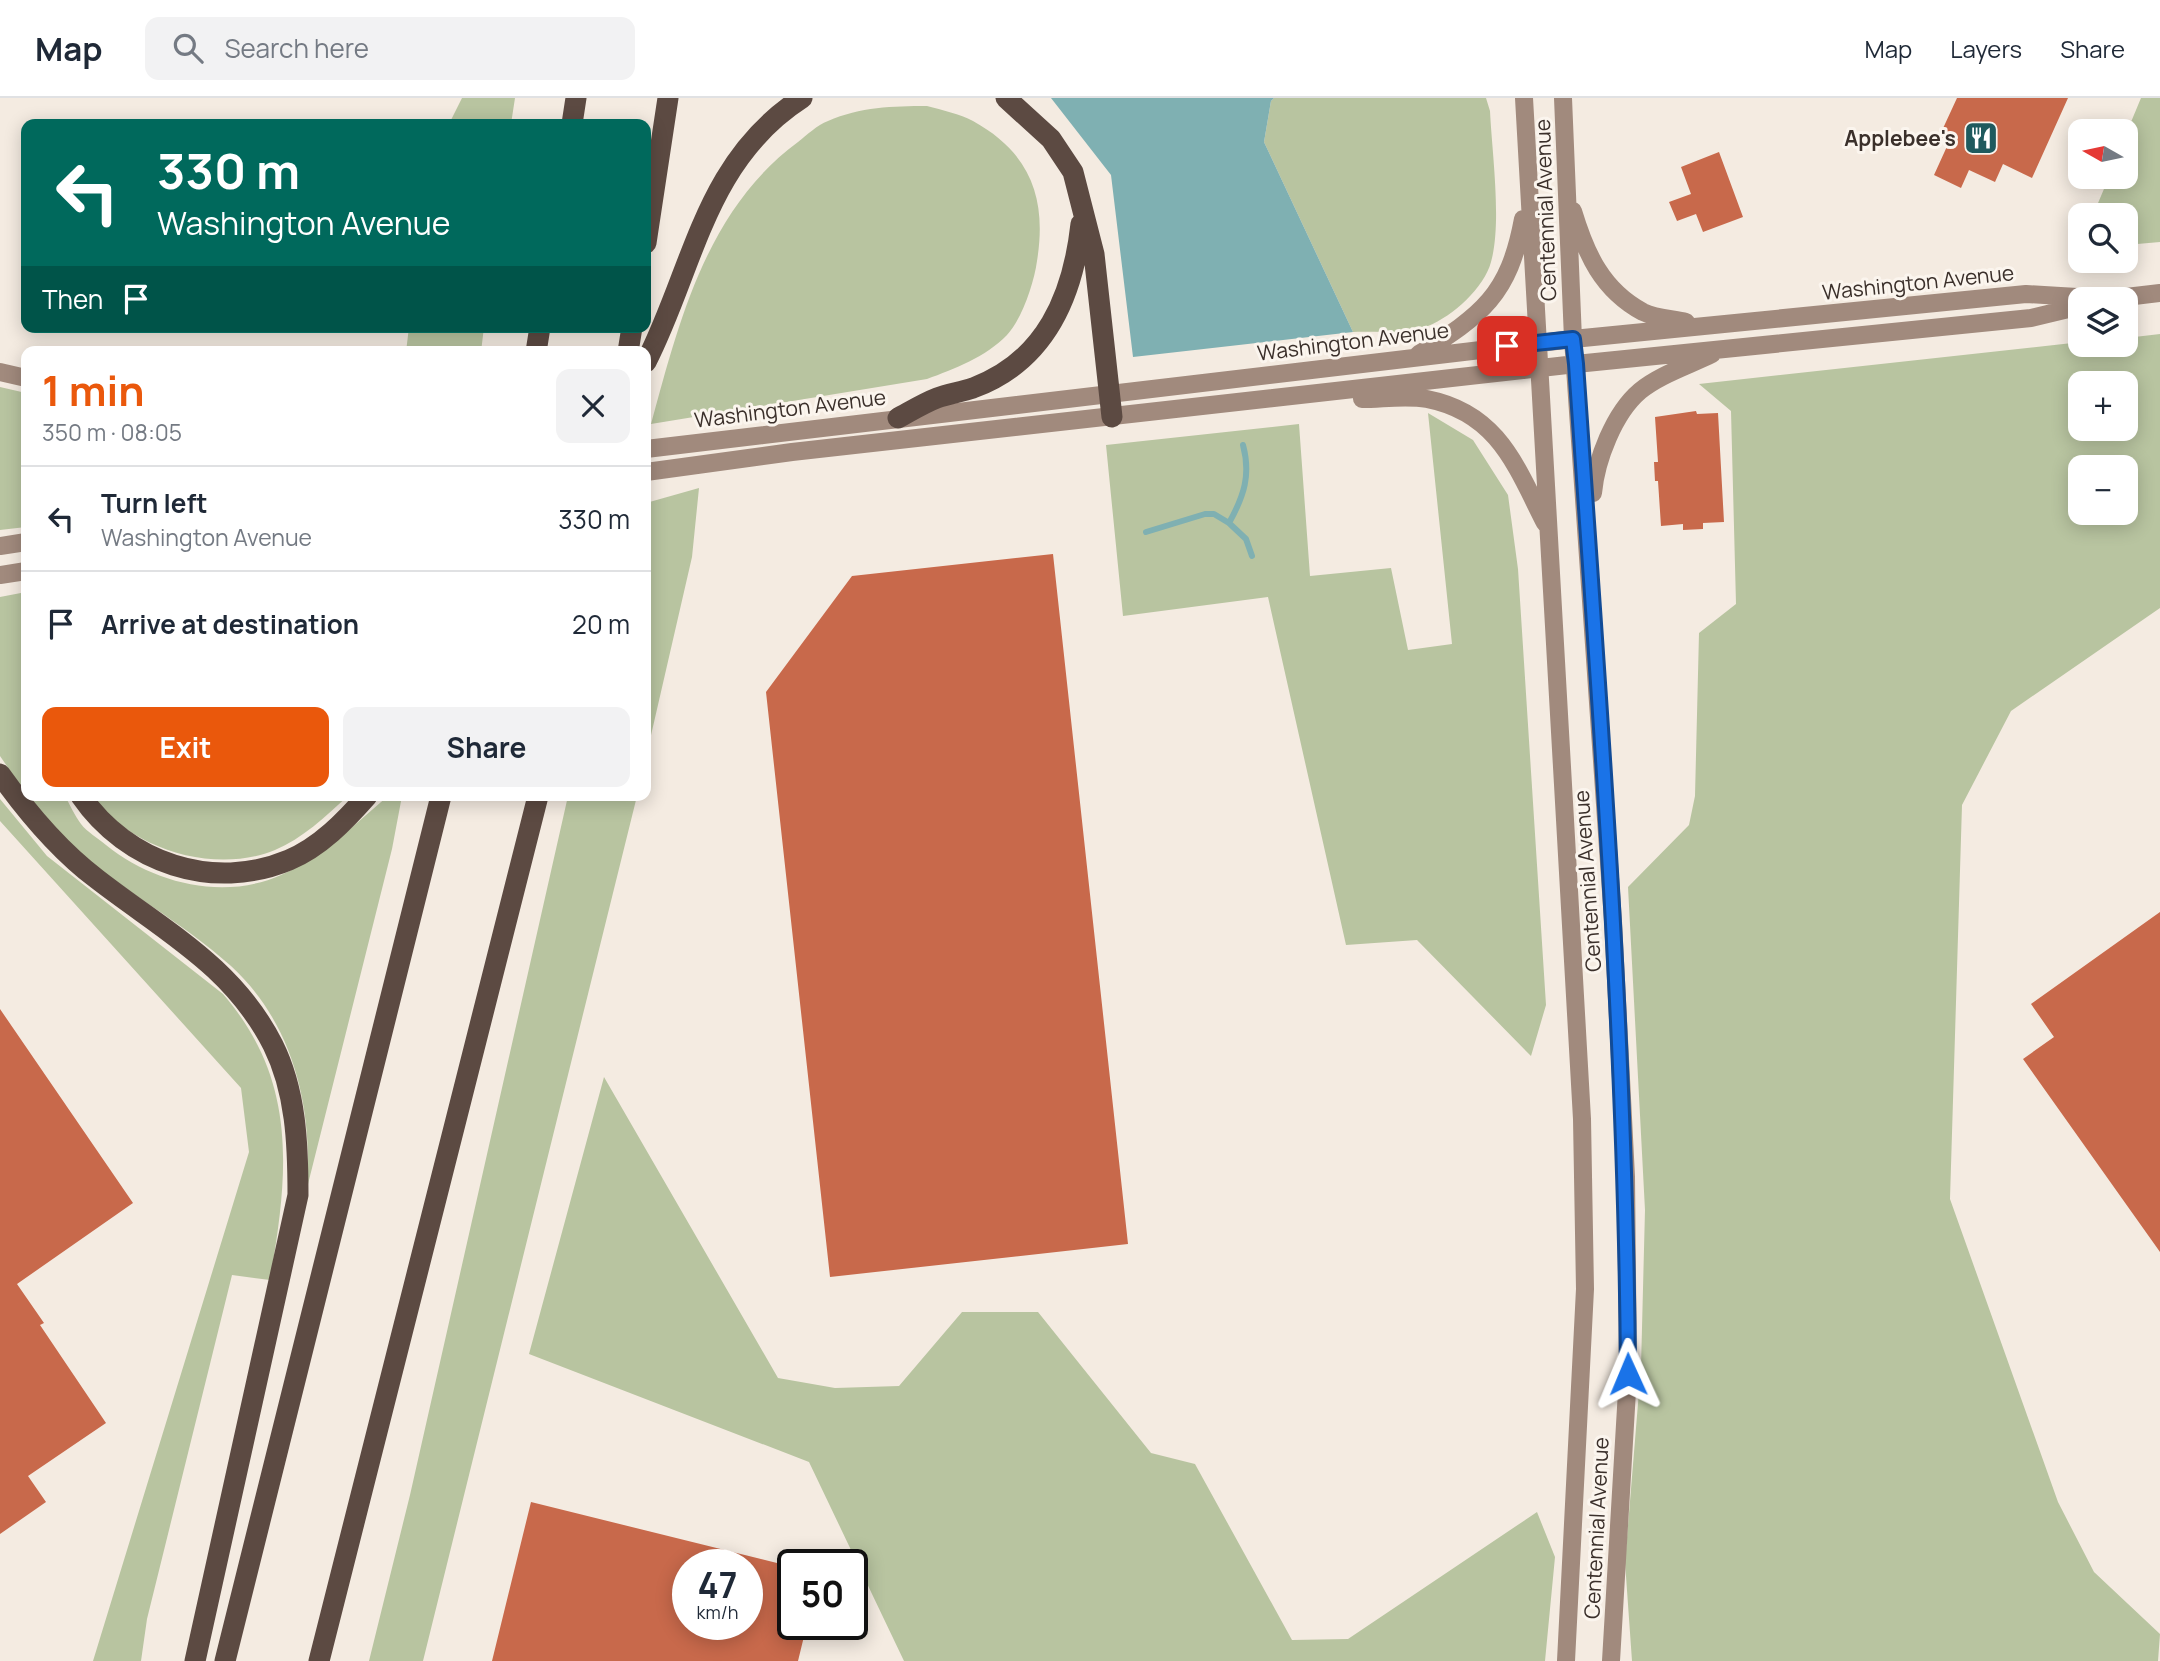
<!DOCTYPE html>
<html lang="en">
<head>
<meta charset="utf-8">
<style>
	body { margin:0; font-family:Manrope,sans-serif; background:#f2f2f3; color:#1f2937; height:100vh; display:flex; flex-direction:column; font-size:26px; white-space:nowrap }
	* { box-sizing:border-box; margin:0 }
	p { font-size:23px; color:#747a83 }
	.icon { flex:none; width:38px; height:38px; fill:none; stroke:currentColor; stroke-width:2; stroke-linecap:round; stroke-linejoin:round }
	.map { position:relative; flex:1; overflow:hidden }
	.sheet { position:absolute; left:21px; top:248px; width:630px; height:455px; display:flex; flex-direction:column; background:#fff; border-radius:14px; box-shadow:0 4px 18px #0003 }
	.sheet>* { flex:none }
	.hud { position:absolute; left:21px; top:21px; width:630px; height:214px; border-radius:14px; box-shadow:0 4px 18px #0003; background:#00695c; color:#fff; overflow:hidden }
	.needle { width:46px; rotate:279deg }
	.fabs { position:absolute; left:2068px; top:21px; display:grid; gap:14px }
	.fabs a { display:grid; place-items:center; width:70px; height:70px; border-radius:14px; background:#fff; box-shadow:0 4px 18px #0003; font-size:35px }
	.speed { position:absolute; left:672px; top:1451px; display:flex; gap:14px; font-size:35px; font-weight:700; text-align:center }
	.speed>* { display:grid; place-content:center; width:91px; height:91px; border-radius:50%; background:#fff; box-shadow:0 4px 18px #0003; line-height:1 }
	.speed small { font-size:18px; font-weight:400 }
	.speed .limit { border:4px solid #111; border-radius:10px; background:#fff; color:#111 }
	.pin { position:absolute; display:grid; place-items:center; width:60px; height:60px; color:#fff; margin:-30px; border-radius:14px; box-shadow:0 4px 10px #0006 }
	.me { position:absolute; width:77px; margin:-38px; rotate:359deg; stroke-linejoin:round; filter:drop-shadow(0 0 5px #0008) }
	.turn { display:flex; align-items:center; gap:24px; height:147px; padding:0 21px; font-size:32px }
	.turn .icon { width:91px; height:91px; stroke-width:2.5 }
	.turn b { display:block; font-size:49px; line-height:60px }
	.then { display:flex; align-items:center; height:66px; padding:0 21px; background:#0003; gap:14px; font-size:26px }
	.round { display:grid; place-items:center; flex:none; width:74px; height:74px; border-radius:14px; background:#f2f2f3 }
	.head { display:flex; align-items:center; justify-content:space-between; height:119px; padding:0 21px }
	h1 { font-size:42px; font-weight:700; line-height:52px; color:#ea580c }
	.primary-button { display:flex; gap:14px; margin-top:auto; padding:14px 21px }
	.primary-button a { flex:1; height:80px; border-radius:14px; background:#ea580c; color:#fff; font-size:28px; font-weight:700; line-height:80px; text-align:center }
	.primary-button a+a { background:#f2f2f3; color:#1f2937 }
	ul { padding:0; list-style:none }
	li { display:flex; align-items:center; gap:21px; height:105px; padding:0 21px; border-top:2px solid #e0e1e3 }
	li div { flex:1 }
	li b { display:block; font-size:26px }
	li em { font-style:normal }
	header { display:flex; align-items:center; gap:42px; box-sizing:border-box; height:98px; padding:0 35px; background:#fff; border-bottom:2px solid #e0e1e3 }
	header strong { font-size:33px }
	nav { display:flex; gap:38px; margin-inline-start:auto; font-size:24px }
	.search { width:490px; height:63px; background:#f2f2f3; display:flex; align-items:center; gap:18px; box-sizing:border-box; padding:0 24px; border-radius:14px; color:#747a83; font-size:26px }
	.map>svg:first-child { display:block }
	.green { fill:#b8c4a0; fill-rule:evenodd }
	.water { fill:#7fb0b2 }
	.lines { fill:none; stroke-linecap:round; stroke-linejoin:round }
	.stream { stroke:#7fb0b2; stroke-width:6 }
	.building { fill:#c8694b; fill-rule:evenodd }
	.secondary { stroke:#a18a7d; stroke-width:18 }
	.motorway { stroke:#5c4a42; stroke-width:21 }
	.route-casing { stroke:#114b97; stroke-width:18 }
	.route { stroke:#1a73e8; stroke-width:12 }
	.labels { text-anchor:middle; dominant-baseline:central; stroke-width:6; stroke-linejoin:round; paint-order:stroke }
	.poi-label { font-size:21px; font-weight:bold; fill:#3b302b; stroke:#fbf5ee; text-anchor:end }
	.street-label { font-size:21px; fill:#3b302b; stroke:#fbf5ee }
</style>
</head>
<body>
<header>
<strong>Map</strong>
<div class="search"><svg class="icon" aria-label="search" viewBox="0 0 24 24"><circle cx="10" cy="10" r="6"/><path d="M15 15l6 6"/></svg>Search here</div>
<nav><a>Map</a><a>Layers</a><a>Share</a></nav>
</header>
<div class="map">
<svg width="2160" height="1563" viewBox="0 0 2160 1563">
	<rect width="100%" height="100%" fill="#f4ebe1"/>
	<path class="green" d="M462,0h53l-4,26h-62z
		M1274,0h212l4,13c2,42 12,112 1,151 -7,26 -38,54 -63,64 -21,9 -51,5 -75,6l-89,-190 7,-41z
		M2141,0h19v144l-34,3v-30h-33l16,-38h17v-43z
		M927,8c15,4 33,8 46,15 58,32 74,78 64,140 -3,22 -15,58 -30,74 -21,22 -53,34 -80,44l-276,45c28,-103 56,-215 147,-282 9,-7 19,-17 30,-21 32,-14 65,-15 99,-15z
		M409,229h75l-3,25h-75z
		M2160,236v274l-149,103 -49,94 -12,394 108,303 36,70 66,62 -2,27h-526l-7,-99 16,-195 4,-157 -17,-323 61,-62 6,-29 4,-163 37,-29 -5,-193 -32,-27 382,-42 45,3v-7zM2081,285h45v46h-45zM2081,369h45v46h-45z
		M0,289l26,6v134l-26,3z
		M1428,315l45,27 35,55 10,74 28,436 -15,51 -114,-116 -71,5 -78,-348 -145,19 -17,-171 193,-21 11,152 81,-8 17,82 44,-6z
		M699,390l-7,69 -46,200v-254z
		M26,494v202l-26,-38v-159z
		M28,698h37c5,9 10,20 16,28 6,8 17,14 25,21 47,38 117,56 175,30 41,-18 73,-50 107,-79h14l-10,53 -85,339c6,-81 -14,-165 -76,-222 -49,-44 -108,-75 -157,-118 -17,-15 -31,-35 -46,-52z
		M92,698h256c-22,20 -46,43 -73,54 -61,25 -145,-1 -183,-54z
		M568,698h69l-214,865h-54l41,-166z
		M0,701l47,57 176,138c76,88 65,181 47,286l-38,-5 -85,344 -6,42h-48l156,-509 -8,-64 -241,-267z
		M604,979l174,301 57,10 64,-2 63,-74h76l113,141 44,11 97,176 56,-1 189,-127 18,45 -10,104h-641l-95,-199 -280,-108z"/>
	<path class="water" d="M1051,0h223l-3,3 -7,41 89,190 -220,25 -22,-182z"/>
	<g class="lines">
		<path class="stream" d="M1243,347c8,30 1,51 -14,78l17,16 6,17
			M1146,434l59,-18h9l15,9"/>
	</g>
	<path class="building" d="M1957,0h111l-36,80 -29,-14 -8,18 -26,-12 -8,18 -27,-13 15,-33 -10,-5z
		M1719,54l24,65 -40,15 -7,-18 -19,7 -8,-19 22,-8 -10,-27z
		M1696,313l1,3 21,-1 6,109 -21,1v6l-20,1v-6l-22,2 -3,-45h-3l-1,-19h4l-3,-45z
		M1053,456l75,690 -298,33 -64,-585 86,-116z
		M2160,814v340l-137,-193 31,-22 -23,-33z
		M0,911l133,194 -116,81 27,39 -4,2 66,98 -78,53 18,26 -46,32z
		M531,1404l262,65v57h14l-9,37h-306zM688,1466h59v60h-59z"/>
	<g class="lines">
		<path class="secondary" d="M1524,0l58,1021 3,170 -19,372
			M1563,0l10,241 40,582 13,256 2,197 -17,287
			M1573,113c13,43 29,79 70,101 12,6 30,7 43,10
			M2109,201l51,-6
			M1419,256c63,-39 90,-59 104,-135
			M0,274l26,6
			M1362,301c20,0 45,-4 65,0 71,14 89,67 118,124
			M646,351l927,-110 453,-45 84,5
			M646,374l146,-20 784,-88 455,-46 50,-12
			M1593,395c3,-33 21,-80 47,-102 19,-16 50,-26 72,-37
			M0,448l26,-4
			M0,477l26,-4"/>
		<path class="motorway" d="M1006,0l45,41 22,33 21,82 18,163
			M572,26l4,-26
			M646,145l22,-145
			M536,254l4,-25
			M628,254l4,-25
			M646,264c48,-94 58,-201 156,-264
			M898,320c13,-7 26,-15 39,-20 11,-4 24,-6 36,-10 73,-27 100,-92 108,-164
			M0,676c27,38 60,77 97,105 67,52 136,87 176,166 23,46 25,99 25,150l-103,466
			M81,698c46,67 132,96 208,64 31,-13 56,-39 78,-64
			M225,1563l216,-865
			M319,1563l219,-865"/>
	</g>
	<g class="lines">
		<g class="route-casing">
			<path id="route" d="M1507,248l66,-7 3,25c23,336 50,673 52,1010"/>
		</g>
		<use href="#route" class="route"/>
	</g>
	<defs>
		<g id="restaurant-square" transform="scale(1.75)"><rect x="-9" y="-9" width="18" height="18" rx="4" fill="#1f5a5e" stroke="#fbf5ee"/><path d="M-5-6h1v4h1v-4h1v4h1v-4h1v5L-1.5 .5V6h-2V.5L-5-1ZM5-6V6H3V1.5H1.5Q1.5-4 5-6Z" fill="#fff"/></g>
	</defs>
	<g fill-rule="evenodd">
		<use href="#restaurant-square" x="1981" y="40"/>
	</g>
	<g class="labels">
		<g class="poi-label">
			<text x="1956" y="40">Applebee's</text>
		</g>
		<g class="street-label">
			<text transform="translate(1545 112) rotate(-92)">Centennial Avenue</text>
			<text transform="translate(1918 184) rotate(-6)">Washington Avenue</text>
			<text transform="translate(1353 243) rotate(-7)">Washington Avenue</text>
			<text transform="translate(790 310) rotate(-7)">Washington Avenue</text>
			<text transform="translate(1587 783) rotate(-94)">Centennial Avenue</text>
			<text transform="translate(1596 1430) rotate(-87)">Centennial Avenue</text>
		</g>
	</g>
</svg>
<div class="fabs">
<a><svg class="needle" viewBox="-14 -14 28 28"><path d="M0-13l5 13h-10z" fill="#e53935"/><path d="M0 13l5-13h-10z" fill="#747a83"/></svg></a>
<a><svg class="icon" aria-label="search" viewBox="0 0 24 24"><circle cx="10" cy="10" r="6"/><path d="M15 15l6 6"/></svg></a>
<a><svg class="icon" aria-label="layers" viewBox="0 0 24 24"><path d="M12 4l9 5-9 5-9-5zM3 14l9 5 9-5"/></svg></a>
<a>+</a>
<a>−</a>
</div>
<div class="speed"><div>47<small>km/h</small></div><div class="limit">50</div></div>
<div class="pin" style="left:1507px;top:248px;background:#d93025"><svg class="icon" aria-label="arrive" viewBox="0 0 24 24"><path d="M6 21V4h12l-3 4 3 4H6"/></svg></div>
<svg class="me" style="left:1628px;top:1276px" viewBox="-20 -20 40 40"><path d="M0-17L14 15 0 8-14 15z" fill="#1a73e8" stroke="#fff" stroke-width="4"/></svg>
<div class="hud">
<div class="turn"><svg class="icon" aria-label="left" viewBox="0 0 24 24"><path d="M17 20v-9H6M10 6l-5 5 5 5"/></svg><div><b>330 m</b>Washington Avenue</div></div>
<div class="then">Then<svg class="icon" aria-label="arrive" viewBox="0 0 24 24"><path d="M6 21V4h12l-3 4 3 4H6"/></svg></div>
</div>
<section class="sheet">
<div class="head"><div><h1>1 min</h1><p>350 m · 08:05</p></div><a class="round"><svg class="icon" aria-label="close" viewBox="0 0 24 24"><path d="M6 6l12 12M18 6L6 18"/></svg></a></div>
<ul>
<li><svg class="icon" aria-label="left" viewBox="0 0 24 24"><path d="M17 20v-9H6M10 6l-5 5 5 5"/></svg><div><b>Turn left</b><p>Washington Avenue</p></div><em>330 m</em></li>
<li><svg class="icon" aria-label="arrive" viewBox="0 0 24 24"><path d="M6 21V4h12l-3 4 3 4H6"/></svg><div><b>Arrive at destination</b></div><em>20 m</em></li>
</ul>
<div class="primary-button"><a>Exit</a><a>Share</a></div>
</section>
</div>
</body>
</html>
